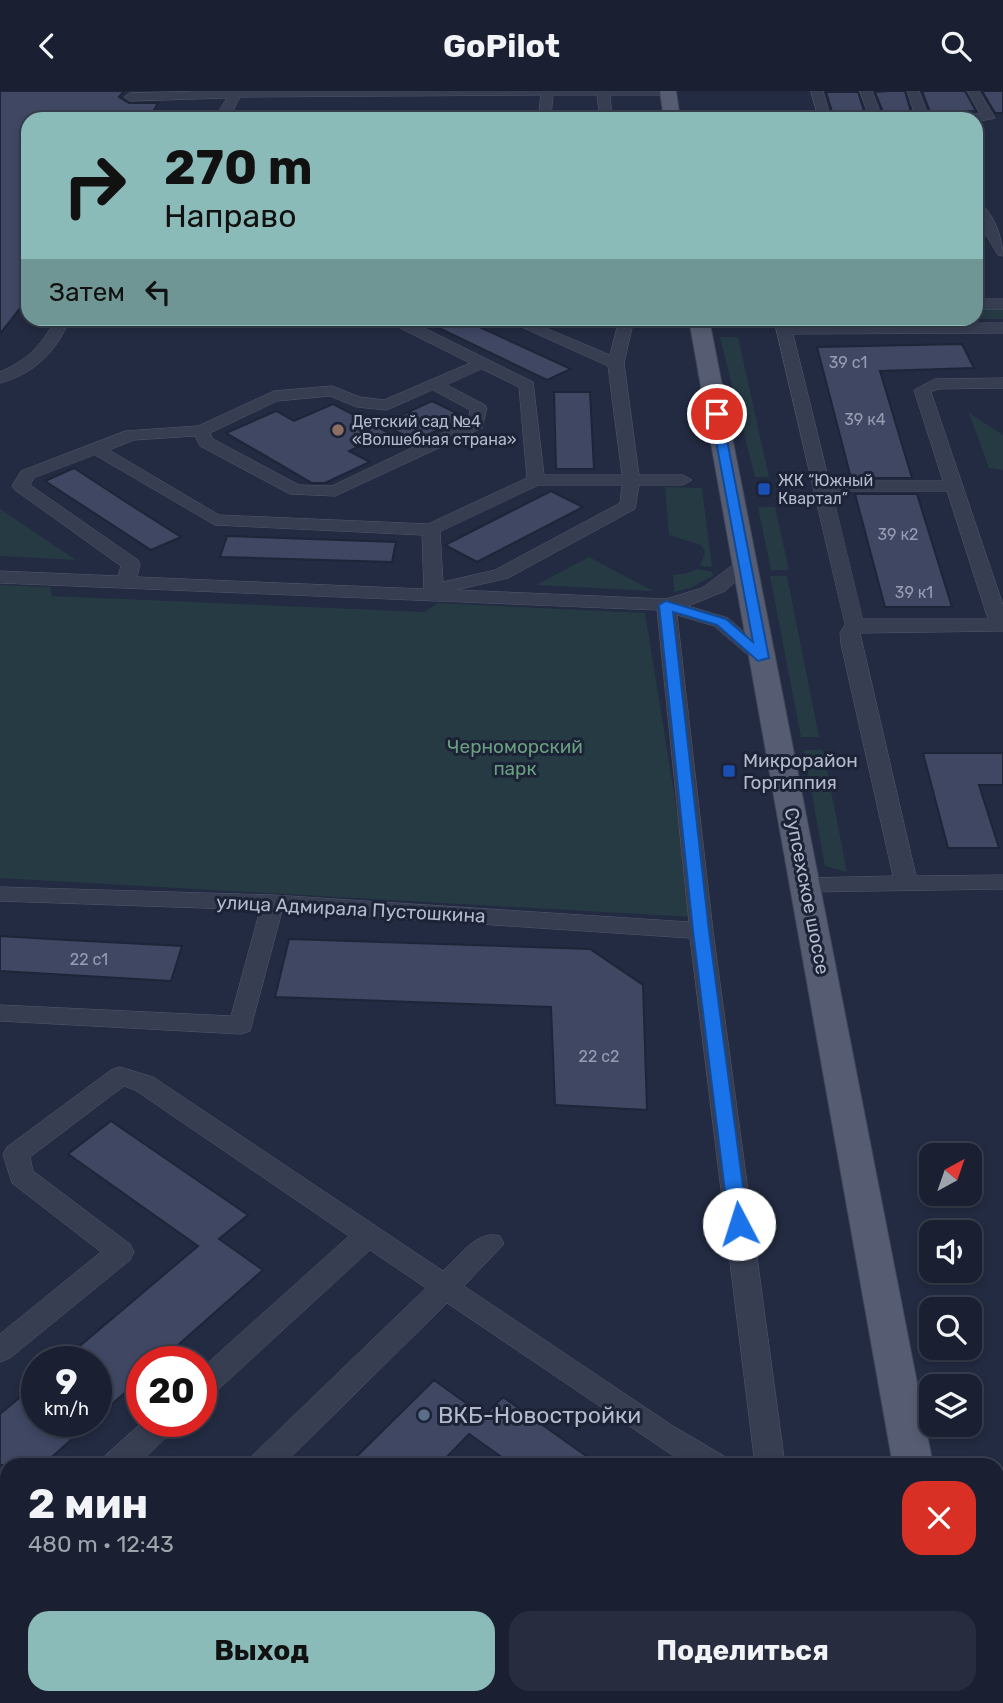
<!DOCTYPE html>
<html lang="ru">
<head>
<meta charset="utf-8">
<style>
	body { margin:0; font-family:Rubik,sans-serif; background:#272d3e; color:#f1f3f6; height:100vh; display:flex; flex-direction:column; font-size:26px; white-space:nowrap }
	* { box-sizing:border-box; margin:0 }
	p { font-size:23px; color:#9fa3ac }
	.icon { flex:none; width:38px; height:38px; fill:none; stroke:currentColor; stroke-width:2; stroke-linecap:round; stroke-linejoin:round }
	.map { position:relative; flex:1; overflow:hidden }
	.side { position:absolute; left:0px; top:1367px; width:1004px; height:247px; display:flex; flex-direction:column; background:#1a2032; border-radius:21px 21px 0 0; box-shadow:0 4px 10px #0003,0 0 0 2px #383e4d }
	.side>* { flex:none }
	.guide { position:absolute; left:21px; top:21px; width:962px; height:214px; border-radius:21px; box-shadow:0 4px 10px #0003,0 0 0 2px #383e4d; background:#8bbbb9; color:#111; overflow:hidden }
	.needle { width:46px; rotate:40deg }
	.tools { position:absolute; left:919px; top:1052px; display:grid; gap:14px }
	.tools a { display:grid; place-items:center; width:63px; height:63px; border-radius:14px; background:#1a2032; box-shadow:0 4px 10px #0003,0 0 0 2px #383e4d; font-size:35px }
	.speed { position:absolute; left:21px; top:1255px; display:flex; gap:14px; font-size:35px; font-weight:700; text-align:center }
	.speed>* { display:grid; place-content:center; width:91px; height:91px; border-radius:50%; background:#1a2032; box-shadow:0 4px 10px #0003,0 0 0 2px #383e4d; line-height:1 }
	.speed small { font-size:18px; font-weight:400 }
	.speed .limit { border:10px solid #d22; background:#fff; color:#111 }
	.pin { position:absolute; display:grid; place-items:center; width:60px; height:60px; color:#fff; margin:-30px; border:4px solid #fff; border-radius:50%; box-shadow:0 2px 7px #0007 }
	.me { position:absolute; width:77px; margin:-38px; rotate:355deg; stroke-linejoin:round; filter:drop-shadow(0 0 5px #0008) }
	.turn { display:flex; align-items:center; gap:24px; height:147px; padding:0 28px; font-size:32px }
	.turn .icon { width:91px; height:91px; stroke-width:2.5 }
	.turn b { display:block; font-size:49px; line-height:60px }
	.then { display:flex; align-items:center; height:66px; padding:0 28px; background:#0003; gap:14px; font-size:26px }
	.round { display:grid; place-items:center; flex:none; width:74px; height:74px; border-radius:21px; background:#272d3e }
	.head { display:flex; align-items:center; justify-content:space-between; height:119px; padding:0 28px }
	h1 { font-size:42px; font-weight:700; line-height:52px }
	.primary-button { display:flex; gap:14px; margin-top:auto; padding:14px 28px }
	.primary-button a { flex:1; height:80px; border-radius:21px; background:#8bbbb9; color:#111; font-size:28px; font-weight:700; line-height:80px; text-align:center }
	.primary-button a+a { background:#272d3e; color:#f1f3f6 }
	header { display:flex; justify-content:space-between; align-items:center; height:91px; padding:0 28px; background:#1a2032; font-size:32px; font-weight:700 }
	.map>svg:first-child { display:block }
	.green { fill:#253a43 }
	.building { fill:#3f4763; stroke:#1e2539; stroke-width:2 }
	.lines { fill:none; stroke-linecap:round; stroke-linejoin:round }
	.minor-casing { stroke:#52596c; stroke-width:1 }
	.major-casing { stroke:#41475b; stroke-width:2 }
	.minor { fill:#383e52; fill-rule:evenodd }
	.major { fill:#565d72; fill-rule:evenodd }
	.route { fill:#1a73e8; stroke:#114b97; stroke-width:2 }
	.education-dot { fill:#8d6e63; stroke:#1c2337; stroke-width:2.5 }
	.transit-dot { fill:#1a4fb4; stroke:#1c2337; stroke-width:2.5 }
	.service-dot { fill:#5c6f8a; stroke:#1c2337; stroke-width:2.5 }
	.labels { text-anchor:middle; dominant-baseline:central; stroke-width:6; stroke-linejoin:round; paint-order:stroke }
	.number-label { font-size:16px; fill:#979cb2 }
	.far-poi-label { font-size:16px; fill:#b4b9cc; stroke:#1c2337; text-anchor:start }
	.park-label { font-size:19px; fill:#699f7f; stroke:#1c2337 }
	.poi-label { font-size:19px; fill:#b4b9cc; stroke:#1c2337; text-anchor:start }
	.street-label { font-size:19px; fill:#b4b9cc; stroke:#1c2337 }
	.near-poi-label { font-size:23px; fill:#b4b9cc; stroke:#1c2337; text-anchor:start }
</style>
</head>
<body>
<header><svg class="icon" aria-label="back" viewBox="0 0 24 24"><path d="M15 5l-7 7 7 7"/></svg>GoPilot<svg class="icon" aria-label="search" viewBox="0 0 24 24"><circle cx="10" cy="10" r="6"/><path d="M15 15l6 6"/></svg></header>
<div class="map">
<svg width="1003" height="1612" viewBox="0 0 1003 1612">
	<rect width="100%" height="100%" fill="#232b42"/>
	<path class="green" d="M977,217h26v11h-205h178z
		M720,246h18l31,140h-14z
		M969,322l34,22v35l-14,-2z
		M665,396l37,1 10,79 -12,-1 5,-14 -4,-7 -32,-10z
		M758,416h17l14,63h-18z
		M0,418l76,51 -76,-4z
		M589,466l64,34 -117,-6z
		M697,478l15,3 1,4 -23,12 -16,4 -1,-17 15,-2z
		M770,485h17l32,161h-18z
		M0,494l50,2 2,9 372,16 14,-9 207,10 49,304 -694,-39z
		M804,659h19l24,122 -22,-6z"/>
	<path class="building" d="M0,0h124l-5,6 10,6h29l-9,16h-121v179l-28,36z
		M888,0h17l6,21h-28l-8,-20z
		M922,0h43l11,20 -46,1z
		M982,0h21v22h-8z
		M826,1h32l7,22 -32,1z
		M420,228h42l109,50 -24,11z
		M962,253l12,24 -94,3 32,107h-61l-34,-131z
		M554,301h36l4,77h-38z
		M432,310l33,16 -50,24 -33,-17z
		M333,313l56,29 -40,18 21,11 -45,21h-13l-86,-50 50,-22 18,10z
		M74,377l52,34 55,35 -30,13 -106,-69z
		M551,400l32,16 -106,55 -32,-17z
		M855,403h62l35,113h-67z
		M227,445l169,6 -4,20 -172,-5z
		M923,662h80v32h-24l20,63h-51z
		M0,845l67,4 115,6 -11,35 -171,-10z
		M289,848l301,10 53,36 4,125 -92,-5 -4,-98 -276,-10z
		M111,1030l137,94 -29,24 44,31 -103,91h-18v17l-46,40v-57h-34l136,-115 -130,-92z
		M434,1289l50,36 19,-19 96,68h-86l-44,-31 -30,31h-91z
		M37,1292v38h55l-49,44h-43v-51z"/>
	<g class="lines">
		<g class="minor-casing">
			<path id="minor" d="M207,0h467l-6,4h-58l2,24h-12l-3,-24h-44l-2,20 -7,4h-25l20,-7 2,-17 -301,2 -11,22h-15l13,-21 -97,3 -6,-4 6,-4z
				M811,0h12l8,28h-12z
				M860,0h12l9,24h34l-8,-24h12l9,24 52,-1 -13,-23h12l16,27 -19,4v-3h-117l9,-4z
				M672,22l46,2 6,4h-57v-5z
				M976,110c17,7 27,39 27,55l-5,-1 -22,-37z
				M976,208h27v10h-27z
				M55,228h15c-13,32 -36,55 -70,64v-11c27,-12 42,-26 55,-53z
				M399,228h19l-4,4 119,59 11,93h78l-14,-109 -104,-47h20l86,36 9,-36h15l-10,44 15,112h44l9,5 -9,5h-44l-4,24 -127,69 -52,12 210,9 36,-11 36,-27h14l2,4 -29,26 -37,15 40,12 42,36 3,4 -3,4h-14l-42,-36 -37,-11 36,316 72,534h-30l-65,-527 -408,-27 -32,120 -9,3 -241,-13v-16l231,11 29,-106 -260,-9v-14l273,8 416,27 -32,-312 -657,-27v-12l118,5 3,-10 -106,-76 -3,-4 9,-15 104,-40 73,-5 76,-35 58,-5 28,11 24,3 86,-37 -74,-37 -3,-3zM482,278l37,18 8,91 -99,46 -209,-9 -110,-65 25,-10 61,-4 5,10 90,48 45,2 147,-68 5,-20 -2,-3 -38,-20zM433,299l37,20 -2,11 -136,65 -33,-1 -86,-46 -3,-6 67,-32 53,-5 27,11 29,3zM95,364l120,70 207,10 2,54 -287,-12 3,-13 -2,-4 -108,-75 4,-7zM539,394h83l-2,18 -125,67 -52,12 -3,-50z
				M774,228h15l2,5 212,-1v10l-210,1 36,147h114l-29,-91 21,-11 68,-1v10l-65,1 -7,3 72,213v26l-143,2 56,243 87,-1v14l-198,3 -8,-2 -3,-5 3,-5 8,-2 88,-2 -52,-232 -1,-11 5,-8zM832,400h115l41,128h-125z
				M120,976l33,10 290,194c16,-14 34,-42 57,-35l4,8 -40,42 209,140 51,30 4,9h-41l-240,-162 -164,162h-35l4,-9 174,-168 -56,-38 -159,146 -10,3v-30l148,-133 -214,-146 -11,-4 -94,71 3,14 97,73 4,8 -4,8 -120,98 -10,4v-28l101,-82 -89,-69 -9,-29 4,-7 104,-77z
				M144,1330h35l-5,9 -37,35h-36l4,-9z
				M0,1459h7v30l-3,1 -4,-1z
				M7,1598v8h31l-2,6h-36z
				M138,1606h36l3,6h-37z
				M265,1606h35l-2,6h-36z
				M580,1606h37l3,6h-38z
				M783,1606h34v6h-34z"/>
		</g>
		<g class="major-casing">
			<path id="major" d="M660,0h16l4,28h-16z
				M689,228h20l224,1146h-40z
				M934,1606h44l1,6h-44z"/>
		</g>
		<use href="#minor" class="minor"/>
		<use href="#major" class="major"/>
	</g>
	<path class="route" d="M717,319l5,4 47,244 -11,3 -41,-36 -44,-13 36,319 39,293 -9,7 -10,-7 -36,-293 -34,-326 7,-4 60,18 27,23 -42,-228z"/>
	<circle class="education-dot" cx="338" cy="339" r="7"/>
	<g class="transit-dot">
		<rect x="757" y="391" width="14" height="14" rx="3.5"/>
		<rect x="722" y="673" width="14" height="14" rx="3.5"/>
	</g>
	<circle class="service-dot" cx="424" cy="1324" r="7"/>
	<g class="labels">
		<g class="number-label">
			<text x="848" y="271">39 с1</text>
			<text x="865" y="328">39 к4</text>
			<text x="898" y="443">39 к2</text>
			<text x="914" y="501">39 к1</text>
			<text x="89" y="868">22 с1</text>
			<text x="599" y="965">22 с2</text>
		</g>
		<g class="far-poi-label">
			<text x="352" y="330">Детский сад №4<tspan x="352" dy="18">«Волшебная страна»</tspan></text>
			<text x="778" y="389">ЖК “Южный<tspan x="778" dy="18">Квартал”</tspan></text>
		</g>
		<g class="park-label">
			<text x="515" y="655">Черноморский<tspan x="515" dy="22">парк</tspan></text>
		</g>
		<g class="poi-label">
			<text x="743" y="669">Микрорайон<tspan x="743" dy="22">Горгиппия</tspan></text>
		</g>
		<g class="street-label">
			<text transform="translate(807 800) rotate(79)">Супсехское шоссе</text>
			<text transform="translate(351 818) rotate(3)">улица Адмирала Пустошкина</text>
		</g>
		<g class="near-poi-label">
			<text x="438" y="1324">ВКБ-Новостройки</text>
		</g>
	</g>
</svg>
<div class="tools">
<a><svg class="needle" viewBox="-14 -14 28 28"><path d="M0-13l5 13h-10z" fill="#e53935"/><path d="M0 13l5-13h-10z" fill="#9fa3ac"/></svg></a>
<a><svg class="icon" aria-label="sound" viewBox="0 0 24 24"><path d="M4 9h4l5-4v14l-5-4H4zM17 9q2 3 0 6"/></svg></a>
<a><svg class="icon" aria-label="search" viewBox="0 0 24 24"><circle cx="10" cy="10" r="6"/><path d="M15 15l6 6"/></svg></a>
<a><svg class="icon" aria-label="layers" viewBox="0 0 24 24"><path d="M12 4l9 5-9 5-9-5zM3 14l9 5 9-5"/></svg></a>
</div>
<div class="speed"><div>9<small>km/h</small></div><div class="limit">20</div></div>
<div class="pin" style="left:717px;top:323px;background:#d93025"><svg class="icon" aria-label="arrive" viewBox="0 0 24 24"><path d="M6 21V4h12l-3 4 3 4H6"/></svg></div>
<svg class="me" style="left:739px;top:1133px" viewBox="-20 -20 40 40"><circle r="19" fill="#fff"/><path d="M0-13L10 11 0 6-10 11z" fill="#1a73e8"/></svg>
<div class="guide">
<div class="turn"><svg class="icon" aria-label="right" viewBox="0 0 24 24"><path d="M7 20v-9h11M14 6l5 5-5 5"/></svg><div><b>270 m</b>Направо</div></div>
<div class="then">Затем<svg class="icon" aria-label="left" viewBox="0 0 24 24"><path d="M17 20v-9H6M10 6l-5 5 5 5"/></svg></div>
</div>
<section class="side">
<div class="head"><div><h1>2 мин</h1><p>480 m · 12:43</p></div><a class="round" style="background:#d93025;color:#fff"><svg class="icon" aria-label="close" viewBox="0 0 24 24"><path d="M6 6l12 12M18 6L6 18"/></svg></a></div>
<div class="primary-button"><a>Выход</a><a>Поделиться</a></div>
</section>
</div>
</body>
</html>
